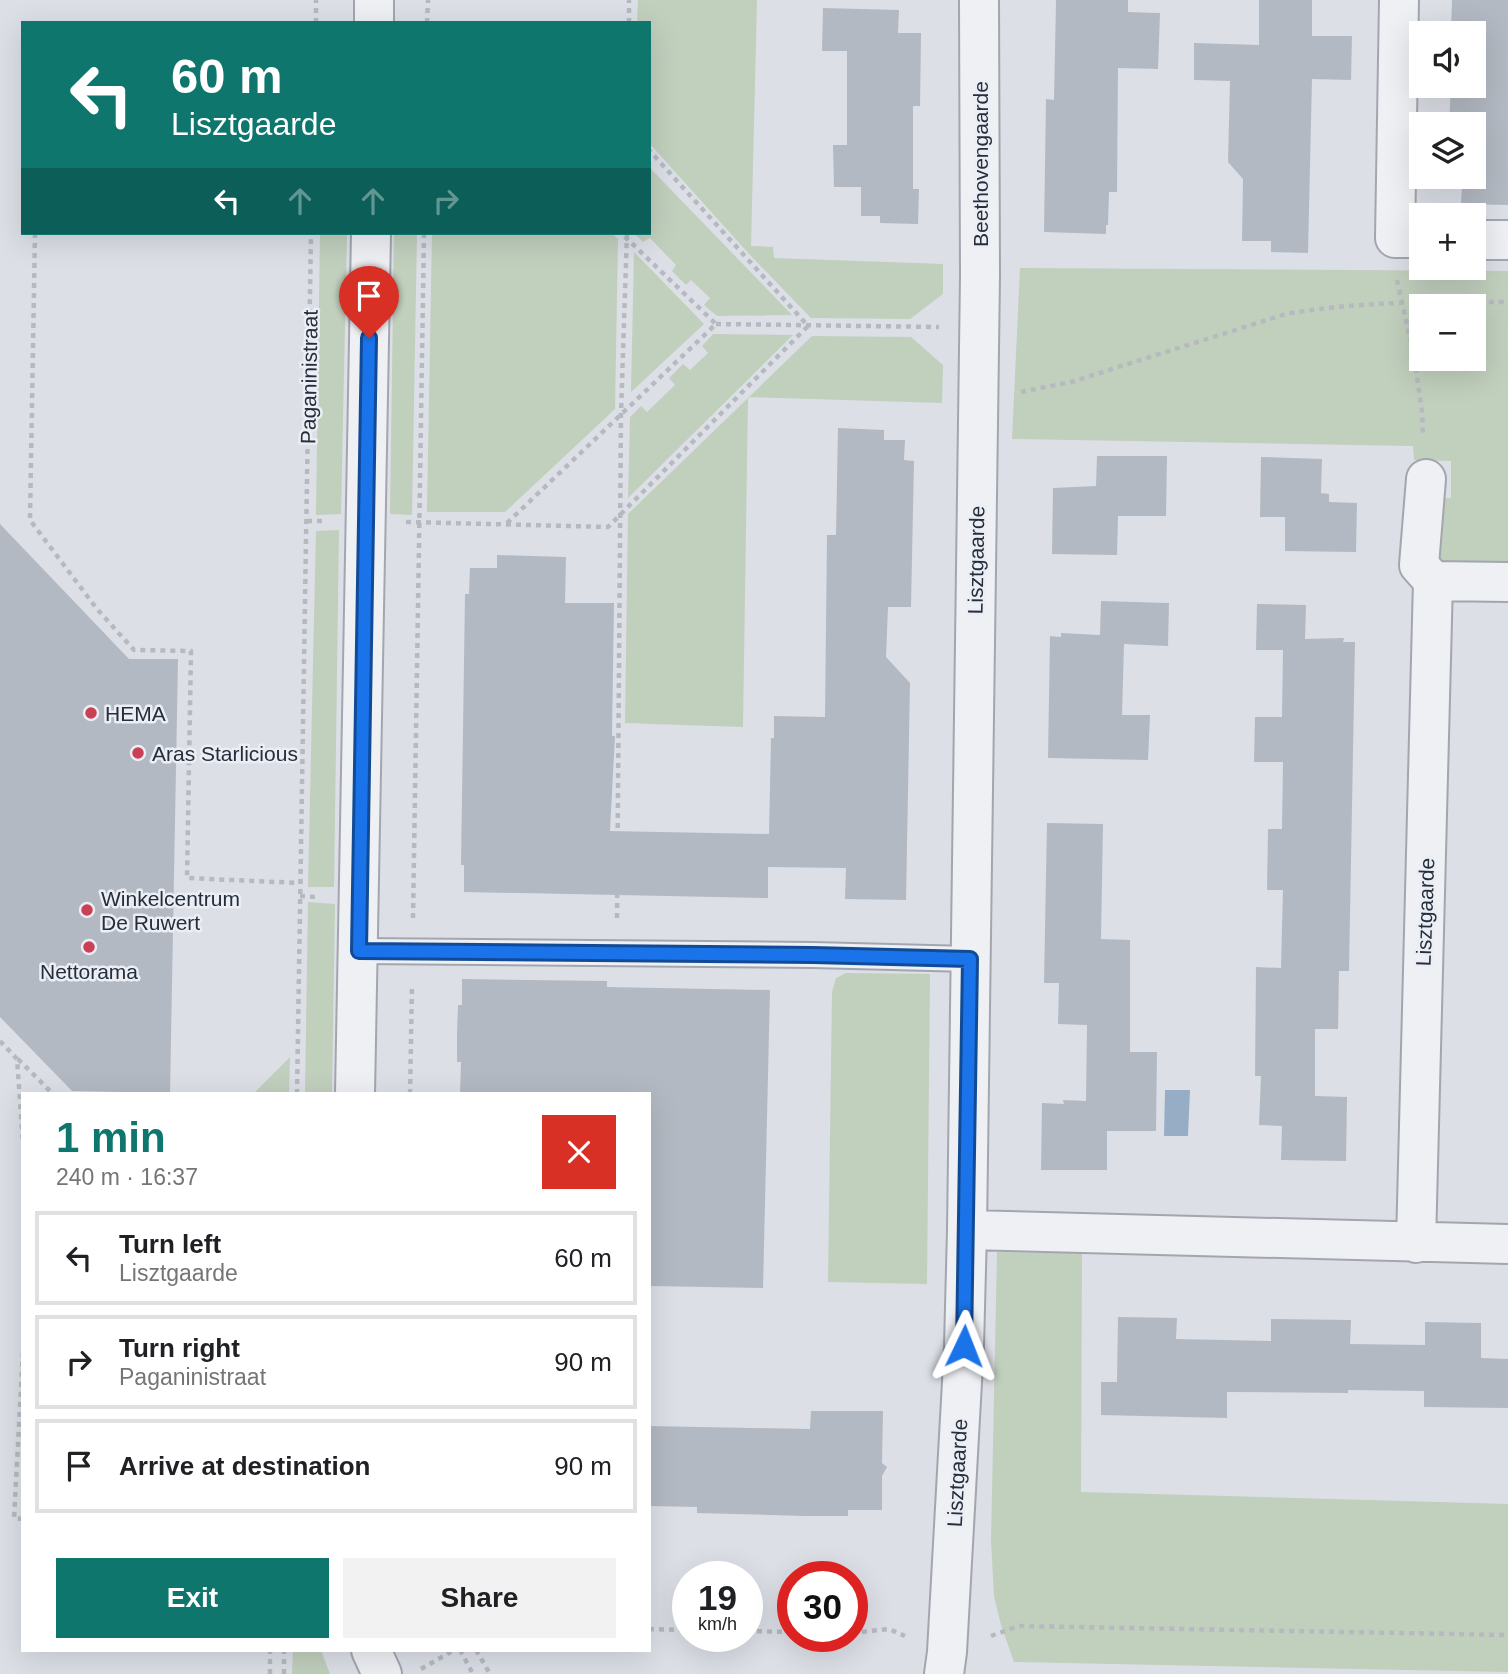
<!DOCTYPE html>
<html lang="en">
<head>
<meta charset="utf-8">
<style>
	body { margin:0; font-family:Helvetica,sans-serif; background:#f2f2f2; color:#202124; height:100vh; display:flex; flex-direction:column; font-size:26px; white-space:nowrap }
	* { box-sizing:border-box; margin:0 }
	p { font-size:23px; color:#757577 }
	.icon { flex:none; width:38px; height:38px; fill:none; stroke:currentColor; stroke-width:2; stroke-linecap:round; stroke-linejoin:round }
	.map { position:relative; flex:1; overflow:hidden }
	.side { position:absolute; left:21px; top:1092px; width:630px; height:560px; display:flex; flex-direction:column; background:#fff; border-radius:0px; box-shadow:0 7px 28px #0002 }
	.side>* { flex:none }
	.top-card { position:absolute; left:21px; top:21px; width:630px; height:214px; border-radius:0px; box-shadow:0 7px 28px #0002; background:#0f766e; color:#fff; overflow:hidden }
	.controls { position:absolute; left:1409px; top:21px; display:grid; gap:14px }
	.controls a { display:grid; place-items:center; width:77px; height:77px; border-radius:0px; background:#fff; box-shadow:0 7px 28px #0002; font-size:35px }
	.speed { position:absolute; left:672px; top:1561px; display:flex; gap:14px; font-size:35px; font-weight:700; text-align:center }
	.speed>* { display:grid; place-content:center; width:91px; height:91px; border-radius:50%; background:#fff; box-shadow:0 7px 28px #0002; line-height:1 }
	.speed small { font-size:18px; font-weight:400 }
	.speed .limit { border:10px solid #d22; background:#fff; color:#111 }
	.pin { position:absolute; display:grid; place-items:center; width:60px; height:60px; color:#fff; margin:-72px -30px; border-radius:50% 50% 50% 0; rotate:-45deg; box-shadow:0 0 7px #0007 }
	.pin .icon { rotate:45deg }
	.me { position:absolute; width:77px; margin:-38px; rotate:2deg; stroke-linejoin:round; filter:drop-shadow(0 0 5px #0008) }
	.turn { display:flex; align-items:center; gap:24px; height:147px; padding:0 35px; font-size:32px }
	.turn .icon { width:91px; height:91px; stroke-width:2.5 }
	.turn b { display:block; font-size:49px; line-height:60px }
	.lanes { display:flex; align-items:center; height:66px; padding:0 35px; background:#0003; justify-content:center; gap:35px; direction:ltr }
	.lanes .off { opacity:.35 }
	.round { display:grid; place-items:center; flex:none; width:74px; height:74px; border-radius:0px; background:#f2f2f2 }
	.head { display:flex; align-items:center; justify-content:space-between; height:119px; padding:0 35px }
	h1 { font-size:42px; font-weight:600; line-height:52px; color:#0f766e }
	.cta { display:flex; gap:14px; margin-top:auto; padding:14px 35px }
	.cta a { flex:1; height:80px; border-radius:0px; background:#0f766e; color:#fff; font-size:28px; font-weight:600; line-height:80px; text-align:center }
	.cta a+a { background:#f2f2f2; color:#202124 }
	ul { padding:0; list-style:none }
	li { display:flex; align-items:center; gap:21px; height:94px; margin:0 14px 10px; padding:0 21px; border:4px solid #e0e0e0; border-radius:0px }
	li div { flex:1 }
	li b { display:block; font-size:26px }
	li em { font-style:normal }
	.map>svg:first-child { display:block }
	.green { fill:#c1cfbd; fill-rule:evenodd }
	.water { fill:#97adc6 }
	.building { fill:#b3b9c2 }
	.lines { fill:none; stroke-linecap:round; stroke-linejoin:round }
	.lane-casing { stroke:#a2a6af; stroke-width:28 }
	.street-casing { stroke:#a2a6af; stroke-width:42 }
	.path { stroke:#b6bac0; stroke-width:4.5; stroke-dasharray:5 5; stroke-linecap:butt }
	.lane { stroke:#eef0f4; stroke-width:24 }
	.street { stroke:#eef0f4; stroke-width:38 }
	.route-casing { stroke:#114b97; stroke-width:18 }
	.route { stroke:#1a73e8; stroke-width:12 }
	.poi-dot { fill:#ca4155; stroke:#ebeef4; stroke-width:2.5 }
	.labels { text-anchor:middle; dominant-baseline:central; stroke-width:5; stroke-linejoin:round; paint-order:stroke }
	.street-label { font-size:21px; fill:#262e3b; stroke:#ebeef4 }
	.poi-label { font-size:21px; fill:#262e3b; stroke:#ebeef4; text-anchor:start }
</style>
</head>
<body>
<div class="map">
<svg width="1508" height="1674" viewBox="0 0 1508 1674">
	<rect width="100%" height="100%" fill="#dcdfe6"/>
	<path class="green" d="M638,0h119l-6,246 22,1 1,11 169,6v30l-33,25 -99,-1 -60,-62 -102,-113v-120h-12z
		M649,167l143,148 -75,1 -13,-11 6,-7 -19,-18 -5,5 -14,-14 4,-6 -26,-27 -7,4 -9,-9h15z
		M320,233h27l-6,281 -25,1z
		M394,233h23l-5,282 -22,-1z
		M432,233h180l6,6 -3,170 -110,103h-78z
		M634,252l70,72 -73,68z
		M1020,268l488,3v297l-77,-1v-68l20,-1v-37l-37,-1 -1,-14 -401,-7zM1421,306h53v53h-53z
		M713,334l80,1 -165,163 2,-81 11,-11 6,6 28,-27 -6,-7 14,-14 7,6 18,-17 -6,-7z
		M812,336l99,1 32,28 -1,38 -194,-6 -5,330 -118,-4 3,-209z
		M339,530l-5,357h-26l8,-356z
		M308,902l27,2 -3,190h-27z
		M846,973l84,1 -3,310 -99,-2 4,-290 4,-14z
		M290,1057l-1,37h-36z
		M997,1252l85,1 -1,239 427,12v168l-494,-10 -13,-37 -7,-29 -3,-56z
		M293,1650h28l9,24h-38z"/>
	<path class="water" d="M1165,1090h25l-2,46h-24z"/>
	<path class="building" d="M1056,0h72v12l32,1 -2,56 -40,-1 -1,124h-8l-1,33h-2v9l-62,-2 2,-133 8,1z
		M1259,0h53v36h40l-1,44 -39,-1 -4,174 -37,-1v-11h-29l1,-62 -15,-17 2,-81 -36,-1v-37l65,2z
		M1452,0h56v205l-47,-1 1,-20h-13v-7h25v-53h-25l2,-38h23v-53h-23z
		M823,8l76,2 -1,23h23l-1,73h-7v83h6l-1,35 -38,-1v-7h-19v-29h-27l-1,-42h14v-94h-25z
		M838,428l46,2v10h21l-1,20 10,1 -3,146h-23l-2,50 24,26 -4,217 -61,-1 1,-31 -78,-1v31l-304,-6v-27h-3l4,-271h4l1,-26h27v-13l69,2 -1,46h49l-2,133h3l-5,95 159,3 2,-96h3v-22l51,1 2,-182h9z
		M1097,456h70l-1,60h-48l-1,39 -65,-1 1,-66 43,-2z
		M1261,457l61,2 -1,34 8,1v8l28,1 -1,49 -71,-1v-34h-25z
		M0,524l129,135h49l-8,434 -98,-2 -72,-74z
		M1101,601l68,2 -1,43 -44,-2 -2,71h28l-2,45 -100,-2 2,-122 11,1v-4l39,2z
		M1257,604l49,1 -1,34 39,-1 -1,4h12l-6,329h-10l-1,58h-23v67l32,1 -1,64 -65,-1 1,-34 -23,-1 2,-49h-6l1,-109 25,1 2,-78h-16l1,-61h14l1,-67h-29l1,-45h27l1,-67h-27z
		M1047,823l56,1 -2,115 29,1v112h27l-1,79h-49v39h-66l1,-67 22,1 -1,-4 23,1 1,-76 -29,-1 1,-41h-15z
		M462,979l145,2v6l163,3 -7,298 -114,-2v-192h-189l1,-32h-4v-28l1,-29h4z
		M1118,1317l59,1 -1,21 95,2v-22l80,1 -1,24 75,1v-23l56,1v35l27,1v49l-84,-1v-16l-76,-1v3l-121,-1v26l-126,-3v-33h16z
		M811,1411h72l-1,52 5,4 -5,9v34h-34v6h-42l-109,-3v-6l-48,-1v-80l161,3z"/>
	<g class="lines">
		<g class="lane-casing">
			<path id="lane" d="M359,951l454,4 157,4"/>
		</g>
		<g class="street-casing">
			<path id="street" d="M1399,0l-4,238h26
				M374,23v-23
				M1474,240h34
				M1426,479l-7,86 14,16
				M355,1094l16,-861
				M967,1230l541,14
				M1416,1243l17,-662 75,1
				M371,1650l11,24
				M944,1674l3,-22 17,-306 3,-116 13,-954 -1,-276"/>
		</g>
		<path class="path" d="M316,23v-23
			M427,23l1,-23
			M629,23v-23
			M35,233l-5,287 67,89 37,41 57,1 -4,227 112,5
			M1397,280l17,76 8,55 1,26
			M716,324l223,3
			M1021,392l50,-10 215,-68c74,-13 147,-12 222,-12
			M307,521h17
			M406,522l202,5 200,-201 -159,-176
			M507,523l209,-199 -95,-91
			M300,896l16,1
			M413,918l11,-685
			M617,918l4,-505 6,-180
			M0,1041l17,18 6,84
			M18,1059l35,35
			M297,1094l14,-861
			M410,1094l2,-108
			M23,1352l-9,166 9,1
			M649,1629l39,1
			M747,1631l46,1
			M852,1633l37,-4 16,7
			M991,1636l27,-10 490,9
			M460,1650l13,24
			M476,1650l14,24
			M421,1669l33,-19
			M270,1674v-24
			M284,1674v-24"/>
		<use href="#lane" class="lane"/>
		<use href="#street" class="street"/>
	</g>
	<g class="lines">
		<g class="route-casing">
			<path id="route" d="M369,338l-10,613 454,4 157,4 -6,387"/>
		</g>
		<use href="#route" class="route"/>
	</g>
	<g class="poi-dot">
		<circle cx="91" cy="713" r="7"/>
		<circle cx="138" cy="753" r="7"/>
		<circle cx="87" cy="910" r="7"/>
		<circle cx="89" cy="947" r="7"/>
	</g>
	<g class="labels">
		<g class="street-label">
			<text transform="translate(980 164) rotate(-90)">Beethovengaarde</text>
			<text transform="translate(309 377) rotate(-89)">Paganinistraat</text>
			<text transform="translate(976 560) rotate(-89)">Lisztgaarde</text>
			<text transform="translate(1425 912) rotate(-88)">Lisztgaarde</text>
			<text transform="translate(957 1473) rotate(-87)">Lisztgaarde</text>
		</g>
		<g class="poi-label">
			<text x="105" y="713">HEMA</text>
			<text x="152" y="753">Aras Starlicious</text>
			<text x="101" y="898">Winkelcentrum<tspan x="101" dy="24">De Ruwert</tspan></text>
			<text x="89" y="971" text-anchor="middle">Nettorama</text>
		</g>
	</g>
</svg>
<div class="controls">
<a><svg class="icon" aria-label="sound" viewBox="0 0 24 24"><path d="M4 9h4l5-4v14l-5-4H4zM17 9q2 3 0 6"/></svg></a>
<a><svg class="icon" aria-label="layers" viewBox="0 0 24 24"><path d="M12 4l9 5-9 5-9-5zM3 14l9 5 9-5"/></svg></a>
<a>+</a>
<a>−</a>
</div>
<div class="speed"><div>19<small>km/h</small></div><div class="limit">30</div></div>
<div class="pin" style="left:369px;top:338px;background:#d93025"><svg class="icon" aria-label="arrive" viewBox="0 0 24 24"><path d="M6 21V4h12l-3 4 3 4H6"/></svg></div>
<svg class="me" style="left:964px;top:1346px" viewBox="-20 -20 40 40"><path d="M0-17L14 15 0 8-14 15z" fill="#1a73e8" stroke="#fff" stroke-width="4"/></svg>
<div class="top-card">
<div class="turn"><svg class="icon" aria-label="left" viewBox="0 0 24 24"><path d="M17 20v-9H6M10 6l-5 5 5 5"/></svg><div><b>60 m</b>Lisztgaarde</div></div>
<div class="lanes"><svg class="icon" aria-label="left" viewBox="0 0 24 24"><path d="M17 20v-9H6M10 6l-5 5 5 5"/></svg><svg class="icon off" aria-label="ahead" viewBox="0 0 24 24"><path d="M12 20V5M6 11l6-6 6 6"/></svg><svg class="icon off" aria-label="ahead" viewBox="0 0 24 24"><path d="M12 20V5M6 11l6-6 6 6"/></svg><svg class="icon off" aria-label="right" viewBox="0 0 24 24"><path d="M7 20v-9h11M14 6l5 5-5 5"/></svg></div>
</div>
<section class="side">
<div class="head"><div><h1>1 min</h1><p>240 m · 16:37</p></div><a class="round" style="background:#d93025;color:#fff"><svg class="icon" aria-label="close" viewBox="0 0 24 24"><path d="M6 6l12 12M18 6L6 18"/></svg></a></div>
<ul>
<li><svg class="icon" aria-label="left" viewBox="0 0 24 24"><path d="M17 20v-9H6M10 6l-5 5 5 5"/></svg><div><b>Turn left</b><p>Lisztgaarde</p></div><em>60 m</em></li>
<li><svg class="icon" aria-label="right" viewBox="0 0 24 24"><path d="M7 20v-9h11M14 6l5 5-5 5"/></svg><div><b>Turn right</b><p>Paganinistraat</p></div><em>90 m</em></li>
<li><svg class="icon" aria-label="arrive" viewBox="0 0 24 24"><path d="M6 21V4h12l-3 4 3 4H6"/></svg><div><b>Arrive at destination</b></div><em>90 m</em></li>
</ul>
<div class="cta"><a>Exit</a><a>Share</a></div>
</section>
</div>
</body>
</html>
